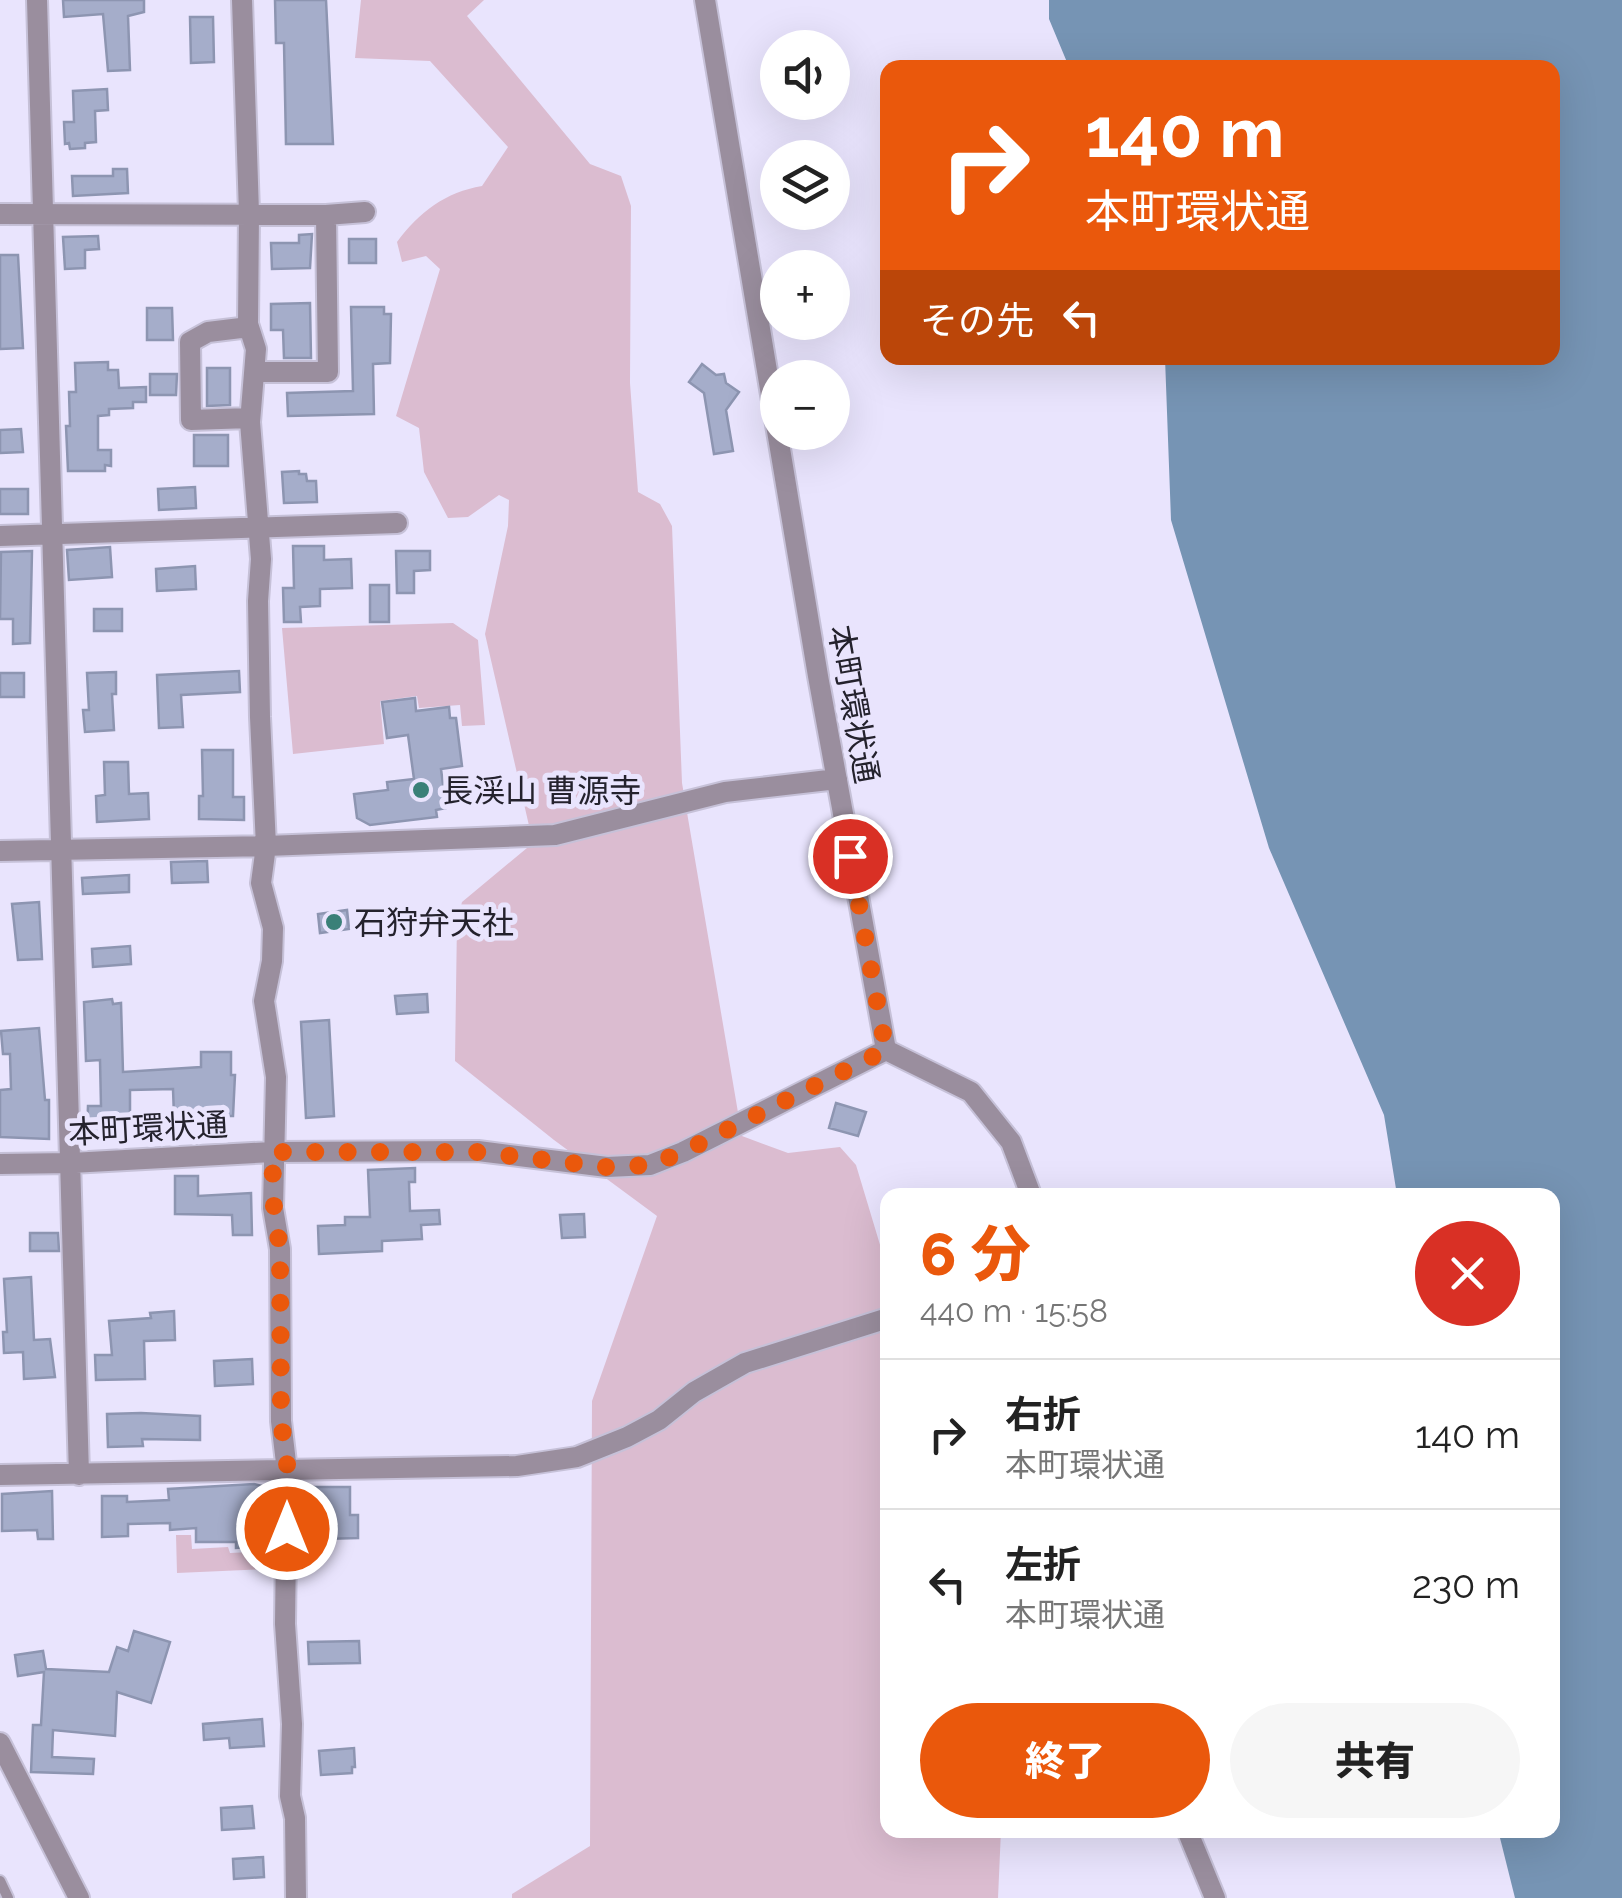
<!DOCTYPE html>
<html lang="ja">
<head>
<meta charset="utf-8">
<style>
	body { margin:0; font-family:Raleway,"Noto Sans JP",sans-serif; background:#f6f6f6; color:#222; height:100vh; display:flex; flex-direction:column; font-size:38px; white-space:nowrap }
	* { box-sizing:border-box; margin:0 }
	p { font-size:32px; color:#767676 }
	.icon { flex:none; width:55px; height:55px; fill:none; stroke:currentColor; stroke-width:2; stroke-linecap:round; stroke-linejoin:round }
	.map { position:relative; flex:1; overflow:hidden }
	.panel { position:absolute; left:880px; top:1188px; width:680px; height:650px; display:flex; flex-direction:column; background:#fff; border-radius:20px; box-shadow:0 10px 40px #0002 }
	.panel>* { flex:none }
	.banner { position:absolute; left:880px; top:60px; width:680px; height:305px; border-radius:20px; box-shadow:0 10px 40px #0002; background:#ea580c; color:#fff; overflow:hidden }
	.controls { position:absolute; left:760px; top:30px; display:grid; gap:20px }
	.controls a { display:grid; place-items:center; width:90px; height:90px; border-radius:50%; background:#fff; box-shadow:0 10px 40px #0002; font-size:50px }
	.pin { position:absolute; display:grid; place-items:center; width:85px; height:85px; color:#fff; margin:-42px; border:5px solid #fff; border-radius:50%; box-shadow:0 2px 10px #0007 }
	.me { position:absolute; width:110px; margin:-55px; rotate:0deg; stroke-linejoin:round; filter:drop-shadow(0 0 8px #0008) }
	.turn { display:flex; align-items:center; gap:35px; height:210px; padding:0 40px; font-size:45px }
	.turn .icon { width:130px; height:130px; stroke-width:2.5 }
	.turn b { display:block; font-size:70px; line-height:85px }
	.then { display:flex; align-items:center; height:95px; padding:0 40px; background:#0003; gap:20px; font-size:38px }
	.round { display:grid; place-items:center; flex:none; width:105px; height:105px; border-radius:52px; background:#f6f6f6 }
	.summary { display:flex; align-items:center; justify-content:space-between; height:170px; padding:0 40px }
	h1 { font-size:60px; font-weight:800; line-height:75px; color:#ea580c }
	.button { display:flex; gap:20px; margin-top:auto; padding:20px 40px }
	.button a { flex:1; height:115px; border-radius:60px; background:#ea580c; color:#fff; font-size:40px; font-weight:800; line-height:115px; text-align:center }
	.button a+a { background:#f6f6f6; color:#222 }
	ul { padding:0; list-style:none }
	li { display:flex; align-items:center; gap:30px; height:150px; padding:0 40px; border-top:2px solid #e0e0e0 }
	li div { flex:1 }
	li b { display:block; font-size:38px }
	li em { font-style:normal }
	.map>svg:first-child { display:block }
	.green { fill:#dbbcd0 }
	.water { fill:#7694b4 }
	.building { fill:#a5adca; stroke:#8d95b1; stroke-width:2.5 }
	.lines { fill:none; stroke-linecap:round; stroke-linejoin:round }
	.lane-casing { stroke:#c6c1d8; stroke-width:14 }
	.street-casing { stroke:#c6c1d8; stroke-width:24 }
	.lane { stroke:#9a8e9e; stroke-width:10 }
	.street { stroke:#9a8e9e; stroke-width:20 }
	.route { stroke:#ea580c; stroke-width:18; stroke-dasharray:0 32.4 }
	.poi-dot { fill:#3a8078; stroke:#e9e4fd; stroke-width:4 }
	.labels { text-anchor:middle; dominant-baseline:central; stroke-width:10; stroke-linejoin:round; paint-order:stroke }
	.street-label { font-size:32px; fill:#24222d; stroke:#e9e4fd }
	.poi-label { font-size:32px; fill:#24222d; stroke:#e9e4fd; text-anchor:start }
</style>
</head>
<body>
<div class="map">
<svg width="1622" height="1898" viewBox="0 0 1622 1898">
	<rect width="100%" height="100%" fill="#e9e4fd"/>
	<path class="green" d="M361,0h123l-17,16 123,148 31,12 10,30 -1,177 8,109 22,12 12,22 10,257 60,353 46,17 52,-6 16,18 31,103 1,562h113l-3,68h-486v-4l78,-48 2,-445 65,-185 -103,-76 -99,-79 2,-140 5,-19 71,-59 -48,-209 23,-108 1,-26 -10,-5 -31,22 -20,1 -24,-46 -5,-44 -23,-12 44,-147 -14,-13 -24,6 -5,-20c22,-30 49,-50 85,-56l26,-39 -78,-86 -75,-3z
		M453,623l25,17 7,85 -23,1 -2,-21 -41,3 -2,-12 -37,5 4,43 -91,10 -11,-126z
		M176,1535h15l1,14 36,-2 2,6 38,-2v18l-91,4z"/>
	<path class="water" d="M1049,0h573v1898h-107l-17,-68h54v-635h-155l-13,-80 -115,-267 -98,-328 -6,-162h387v-290l-483,-1 -20,-48z"/>
	<path class="building" d="M63,0h81v12l-16,4 2,54 -22,1 -5,-57 -39,3z
		M275,0h51l7,144h-47l-2,-101h-8z
		M190,17h23l1,45 -23,1z
		M107,89l1,21 -13,1 1,31 -11,1v5l-15,1 -1,-6 -4,1 -1,-22h10l-1,-31z
		M113,169h14l1,24 -55,3 -1,-20h41z
		M312,234l-2,34 -38,1 -1,-26h28v-8z
		M98,236l1,13 -14,1v18l-20,1 -2,-32z
		M349,239h27v24h-27z
		M0,255h18l5,93 -23,1z
		M310,303l1,55h-27l-1,-28h-12v-26z
		M351,307h33v7h7l-1,49 -17,1 1,50 -86,2 -1,-23 66,-2z
		M147,308h25l1,32h-26z
		M108,362v8h10l1,18 27,-1v15h-13v6l-24,1v6l-11,1v34h13v16l-6,-1v6h-37l-2,-45h4l-1,-34h7l-1,-29z
		M702,364l14,11 8,-1 2,9 13,9 -13,18 7,41 -19,3 -10,-61 -15,-11z
		M207,368h23v37l-23,1z
		M150,374h27l-1,21h-26z
		M21,429l2,23 -23,1v-23z
		M194,435h34v31h-34z
		M299,471v3h7l1,7h9l1,21 -33,1 -2,-31z
		M195,487l1,21 -37,2 -1,-21z
		M0,489h28v25h-28z
		M293,546h31v14l27,-1 1,29 -32,1v17l-20,1 1,15h-17l-1,-34h11z
		M110,547l2,30 -43,3 -2,-30z
		M32,551l-2,92 -17,1v-25h-13l1,-67z
		M396,551h34v19l-16,1v22h-17z
		M195,566l1,23 -39,2 -1,-22z
		M370,585h19v37h-19z
		M94,609h28v22h-28z
		M239,671l1,21 -59,3 2,32 -24,1 -2,-53z
		M116,672v22h-4l2,36 -29,2 -2,-22h6l-2,-37z
		M0,673h24v24h-24z
		M415,698l1,13 33,-4 1,11h6l6,48 -21,3 5,39 -10,2 1,7 -67,8 -13,-7 -3,-24 34,-4 -1,-8 27,-3 -6,-44 -21,3 -5,-36z
		M202,750h31v47h11v23l-45,-1v-23h4z
		M104,762h24l1,32 19,-1 1,26 -52,3 -1,-26 9,-1z
		M207,861l1,21 -36,1 -1,-21z
		M129,875v17l-46,2 -1,-16z
		M39,902l3,57 -24,1 -6,-56z
		M347,910l2,19 -29,4 -2,-19z
		M130,946l1,18 -38,3 -1,-18z
		M427,994l1,18 -31,2 -2,-18z
		M112,999l1,5 8,-1 2,69 78,-5v-15h30v23h4l-2,41h-59l-1,-27 -43,1v43h-43l1,-27h13l-1,-46 -14,1 -2,-59z
		M329,1020l5,96 -28,2 -5,-96z
		M39,1028l6,72h4v39l-49,-2v-47l11,-1 -1,-35h-7l-2,-23z
		M836,1103l30,9 -8,24 -29,-8z
		M415,1168v14h-6l1,29 29,-1 1,14 -19,1 1,14 -40,2v10l-63,3 -1,-28 27,-1v-8h25l-2,-47z
		M175,1176h23v20l53,-3 1,42h-19l-1,-20 -57,-1z
		M584,1214l1,23 -23,1 -2,-23z
		M30,1233h28l1,18h-29z
		M31,1277l3,63 16,-1 5,38 -31,2 -1,-27 -19,1 -1,-21h4l-3,-53z
		M174,1311l1,29 -31,1 1,38 -49,1 -1,-25h17l-3,-34 42,-3 -1,-5z
		M252,1359l1,25 -38,2 -1,-25z
		M141,1413l59,3v24l-58,-1 1,7 -35,1 -1,-33z
		M254,1484l12,3 1,59 -31,2v-6h-40v-14l-26,2v-7l-42,1v12l-26,1v-41h25v6l42,-2 -1,-11z
		M314,1487h36v28h8v23l-36,1 -1,-38h-7z
		M52,1491l1,48h-15l-1,-9 -35,1v-37z
		M134,1631l36,11 -19,61 -34,-11 -2,44 -62,-6 -1,27 42,2 -1,15 -62,-2 2,-47h8l3,-53 -26,4 -3,-21 28,-4 3,18 63,3 8,-25 11,4z
		M359,1641l1,22 -51,1 -1,-22z
		M262,1719l2,27 -34,2 -1,-10 -25,2 -1,-16z
		M354,1748l1,19h-3v6l-31,2 -2,-24z
		M252,1806l2,22 -32,2 -1,-22z
		M263,1857l1,20 -30,2 -1,-20z"/>
	<g class="lines">
		<g class="lane-casing">
			<path id="lane" d="M0,1881l8,17"/>
		</g>
		<g class="street-casing">
			<path id="street" d="M37,0l42,1475
				M242,0l7,213 -1,111 8,25 -6,73 11,137 -3,42 2,116 6,129 -5,37 12,45 -1,33 -8,40 12,76 -3,131 7,41 1,172 6,50 -2,153 7,100 -2,72 5,22 1,80
				M0,214l326,1 39,-3
				M249,327l-41,5 -18,10 1,78 59,-2
				M256,372h72l-2,-157
				M0,536l397,-13
				M0,851l266,-5 289,-11 170,-43 112,-13
				M886,1050l85,42 40,50 20,53
				M0,1164l71,-1 201,-11 206,-1 129,16 43,-2 33,-13 203,-102 -68,-374 -113,-676
				M0,1475l517,-9 60,-9 50,-20 32,-17 35,-28 51,-29 143,-45
				M0,1743l79,155
				M1187,1830l28,68"/>
		</g>
		<use href="#lane" class="lane"/>
		<use href="#street" class="street"/>
	</g>
	<g class="lines">
		<path class="route" d="M287,1529l1,-58 -7,-50 -1,-172 -6,-41 -2,-56h206l129,15 43,-2 33,-13 203,-102 -36,-194"/>
	</g>
	<g class="poi-dot">
		<circle cx="421" cy="790" r="10"/>
		<circle cx="334" cy="922" r="10"/>
	</g>
	<g class="labels">
		<g class="street-label">
			<text transform="translate(854 704) rotate(80)">本町環状通</text>
			<text transform="translate(148 1128) rotate(-3)">本町環状通</text>
		</g>
		<g class="poi-label">
			<text x="441" y="790">長渓山 曹源寺</text>
			<text x="354" y="922">石狩弁天社</text>
		</g>
	</g>
</svg>
<div class="controls">
<a><svg class="icon" aria-label="sound" viewBox="0 0 24 24"><path d="M4 9h4l5-4v14l-5-4H4zM17 9q2 3 0 6"/></svg></a>
<a><svg class="icon" aria-label="layers" viewBox="0 0 24 24"><path d="M12 4l9 5-9 5-9-5zM3 14l9 5 9-5"/></svg></a>
<a>+</a>
<a>−</a>
</div>
<div class="pin" style="left:850px;top:856px;background:#d93025"><svg class="icon" aria-label="arrive" viewBox="0 0 24 24"><path d="M6 21V4h12l-3 4 3 4H6"/></svg></div>
<svg class="me" style="left:287px;top:1529px" viewBox="-20 -20 40 40"><circle r="17" fill="#ea580c" stroke="#fff" stroke-width="3"/><path d="M0-11L8 9 0 5-8 9z" fill="#fff"/></svg>
<div class="banner">
<div class="turn"><svg class="icon" aria-label="right" viewBox="0 0 24 24"><path d="M7 20v-9h11M14 6l5 5-5 5"/></svg><div><b>140 m</b>本町環状通</div></div>
<div class="then">その先<svg class="icon" aria-label="left" viewBox="0 0 24 24"><path d="M17 20v-9H6M10 6l-5 5 5 5"/></svg></div>
</div>
<section class="panel">
<div class="summary"><div><h1>6 分</h1><p>440 m · 15:58</p></div><a class="round" style="background:#d93025;color:#fff"><svg class="icon" aria-label="close" viewBox="0 0 24 24"><path d="M6 6l12 12M18 6L6 18"/></svg></a></div>
<ul>
<li><svg class="icon" aria-label="right" viewBox="0 0 24 24"><path d="M7 20v-9h11M14 6l5 5-5 5"/></svg><div><b>右折</b><p>本町環状通</p></div><em>140 m</em></li>
<li><svg class="icon" aria-label="left" viewBox="0 0 24 24"><path d="M17 20v-9H6M10 6l-5 5 5 5"/></svg><div><b>左折</b><p>本町環状通</p></div><em>230 m</em></li>
</ul>
<div class="button"><a>終了</a><a>共有</a></div>
</section>
</div>
</body>
</html>
